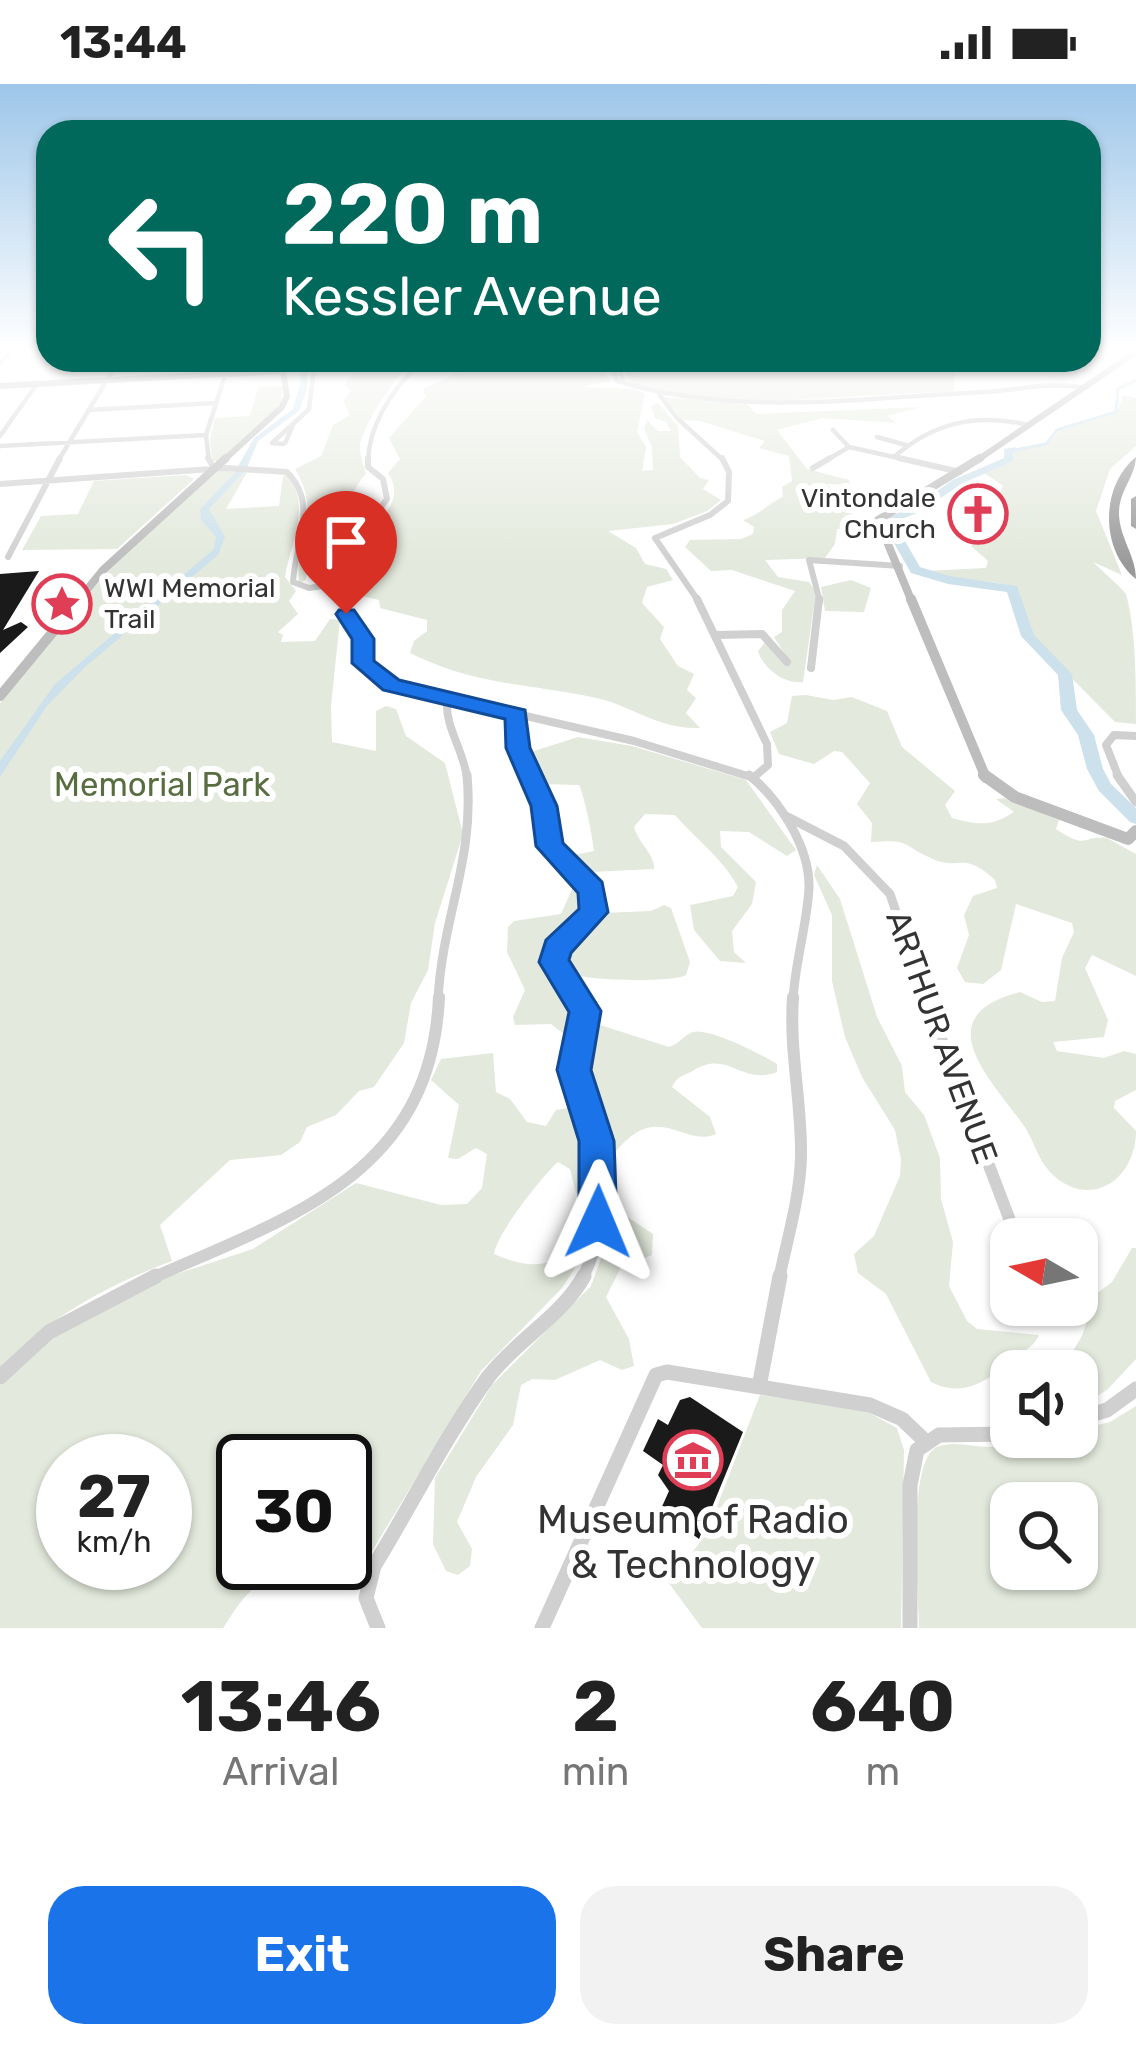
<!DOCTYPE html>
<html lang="en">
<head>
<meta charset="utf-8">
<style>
	body { margin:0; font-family:Rubik,sans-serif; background:#f2f2f2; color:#222; height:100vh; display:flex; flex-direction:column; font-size:45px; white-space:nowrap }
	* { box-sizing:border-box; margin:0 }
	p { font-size:39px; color:#767676 }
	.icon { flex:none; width:66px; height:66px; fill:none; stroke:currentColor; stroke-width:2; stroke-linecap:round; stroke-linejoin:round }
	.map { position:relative; height:1544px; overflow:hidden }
	.sheet { display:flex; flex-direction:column; background:#fff; flex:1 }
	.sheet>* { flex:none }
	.hud { position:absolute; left:36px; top:36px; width:1065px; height:252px; border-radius:36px; box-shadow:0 3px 9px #0004; background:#00695c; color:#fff; overflow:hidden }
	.needle { width:78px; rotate:279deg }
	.controls { position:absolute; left:990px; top:1134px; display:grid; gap:24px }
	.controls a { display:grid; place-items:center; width:108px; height:108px; border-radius:24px; background:#fff; box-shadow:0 3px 9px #0004; font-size:60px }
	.speed { position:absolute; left:36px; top:1350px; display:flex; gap:24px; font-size:60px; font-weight:700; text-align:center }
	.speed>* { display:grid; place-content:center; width:156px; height:156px; border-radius:50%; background:#fff; box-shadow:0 3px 9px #0004; line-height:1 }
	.speed small { font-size:30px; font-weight:400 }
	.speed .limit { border:6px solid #111; border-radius:18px; background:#fff; color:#111 }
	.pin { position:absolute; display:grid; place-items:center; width:102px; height:102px; color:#fff; margin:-123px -51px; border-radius:50% 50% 50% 0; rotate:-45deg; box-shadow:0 0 12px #0007 }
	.pin .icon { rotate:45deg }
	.me { position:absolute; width:132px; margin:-66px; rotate:1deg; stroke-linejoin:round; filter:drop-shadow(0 0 9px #0008) }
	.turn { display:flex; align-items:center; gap:42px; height:252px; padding:0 48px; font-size:54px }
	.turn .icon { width:156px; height:156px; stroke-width:2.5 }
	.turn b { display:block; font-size:84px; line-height:102px }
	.eta { display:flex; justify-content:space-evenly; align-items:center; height:204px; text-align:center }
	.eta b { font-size:72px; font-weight:700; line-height:84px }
	.button { display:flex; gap:24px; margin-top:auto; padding:24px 48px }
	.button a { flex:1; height:138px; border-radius:36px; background:#1a73e8; color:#fff; font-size:48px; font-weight:700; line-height:138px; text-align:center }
	.button a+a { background:#f2f2f2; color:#222 }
	.status { display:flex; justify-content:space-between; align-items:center; height:84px; padding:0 60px; background:#fff; direction:ltr }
	.status svg { height:33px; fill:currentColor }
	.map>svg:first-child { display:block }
	.green { fill:#e3e9dc; fill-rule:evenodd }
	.water { fill:#cce1eb }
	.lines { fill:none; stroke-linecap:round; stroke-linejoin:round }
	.stream { stroke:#cce1eb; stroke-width:3 }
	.river { fill:#cce1eb; fill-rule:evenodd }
	.building { fill:#1a1a1a }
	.street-far5 { stroke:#d0d0d0; stroke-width:4.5 }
	.street-far4 { stroke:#d0d0d0; stroke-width:6 }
	.street-far3 { stroke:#d0d0d0; stroke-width:8 }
	.street-far2 { stroke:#d0d0d0; stroke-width:9 }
	.street-far1 { stroke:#d0d0d0; stroke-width:12 }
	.street { stroke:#d0d0d0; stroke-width:15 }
	.secondary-far3 { stroke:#bdbdbd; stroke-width:6 }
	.secondary-far2 { stroke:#bdbdbd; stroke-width:8 }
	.secondary-far1 { stroke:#bdbdbd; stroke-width:10 }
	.secondary { stroke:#bdbdbd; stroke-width:12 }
	.highway { fill:#9a9a9a; fill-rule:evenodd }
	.route { fill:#1a73e8; stroke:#114b97; stroke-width:3 }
	.labels { text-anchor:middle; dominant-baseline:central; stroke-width:12; stroke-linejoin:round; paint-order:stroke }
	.far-poi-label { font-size:27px; fill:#333; stroke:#fff; text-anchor:end }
	.park-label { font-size:33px; fill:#596e40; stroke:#fff }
	.street-label { font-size:33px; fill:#333; stroke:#fff }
	.near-poi-label { font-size:39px; fill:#333; stroke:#fff }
</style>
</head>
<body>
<div class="status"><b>13:44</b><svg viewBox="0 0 49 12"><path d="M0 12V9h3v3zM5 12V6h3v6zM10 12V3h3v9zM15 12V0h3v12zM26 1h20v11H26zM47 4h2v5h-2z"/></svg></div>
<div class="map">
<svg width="1136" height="1544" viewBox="0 0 1136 1544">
	<rect width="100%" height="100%" fill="#fff"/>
	<path class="green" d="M415,276c-17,12 -52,64 -55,85 -1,9 4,21 6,29 -18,18 -19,47 -36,67 -11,13 -24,20 -24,39l-7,3c-5,-45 24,-69 -4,-114l26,-13 12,-31 17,-10 -7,-14 8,-11 -7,-4c12,-29 42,-26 71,-26z
		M630,276l100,5 32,-5h170l22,14v17l-183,10 -84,-5 -56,-13 -6,-10z
		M573,280l28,4 10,13 -31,6 54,2 11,5 -8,38 9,15 -4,24 11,-1 -1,-23 -8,-18 3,-9 11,11h13l-5,-9 -11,-4 -4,-12 7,-3 20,23 2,31 20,21 9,2 -6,9 18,11 -14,11 -34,13 -65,7 28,17 9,16 21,5 7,11 -26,7 -5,16 22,24 -4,12 18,27 16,8 -7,16 9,8 -10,15 14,15c-42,2 -70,-24 -108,-31 -69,-14 -117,-12 -182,-44l4,-12 13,-10v-11l-47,-12 -1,-8 -22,-5c1,-16 2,-32 7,-47 10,-27 44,-45 24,-75l12,-14 -11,-21 37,-42 -3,-7 34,-16z
		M283,302l-3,20 -60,55h-8l-2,-22 5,-21 35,-2 8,-29z
		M1123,311l13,3v48l-26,23 -14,42 26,64 -29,-13c7,7 30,27 33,32 10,36 10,89 10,130l-21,-2 -84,-85 -14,-48c-29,-14 -64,-2 -91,-18l60,-3 2,-7 -17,-15 34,-30 -10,-11 8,-19 -19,-13 29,-15 1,-8 33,-5 12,-14 58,-18z
		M664,313l83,7 9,10 164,-7 -32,9 8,7 -74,-5 -45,12 30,39 42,11 1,5 -24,-1 14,8 -8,4 2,6 43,28 -40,-1 -2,15 -10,14 -60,2 13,17 31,5 7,10 -13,90c-18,3 -40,-14 -45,-31l8,-10 20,15 -12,-19 8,-5v-22l13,-19 -63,-21 -21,1 -26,-24 5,-7 51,-1 12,-5 1,-7 -11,-7c18,-6 24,-16 40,-23l-1,-10 10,-6 -3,-25 -30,-8 6,-7 -65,-20 -18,-1z
		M225,385h24l-23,40 53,-3 4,-29 3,-3c27,28 4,71 -1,103l11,14 -7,10 9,13 -20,18 5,3 -2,7 34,-1 15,-22 10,1 -9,86 1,36 44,9v-40l10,-5 10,3 10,27 39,27 18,71 -28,89 -7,47 -17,33 -7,40 -30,44 -15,4 -23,24 -29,12 -7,15 -19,13 -51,5 -70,65 12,36c-62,23 -128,58 -172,109v-667l110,-135 101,-94z
		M186,391l8,4 -77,70 -95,1 19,-34 37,-2 16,-33z
		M851,496l20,8 -7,24 -39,-1 -4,-24z
		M806,611l27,5 19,-3 35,14 15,36 53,44 -10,14 7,13c26,7 39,9 62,-6l-18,-13 9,-1 54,22 -3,9c33,22 26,6 51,9l29,16v122l-44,-21 -7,13 23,52 -4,17 -51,5 4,9 47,7 20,-7 12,3v36l-21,11 -1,7 22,23c0,49 -47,81 -86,41 -14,-15 -16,-33 -28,-49 -34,-47 -95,-107 -2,-131l22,10 13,-1 7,-43 12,-26 -2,-9 -56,-19 -15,66 -18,14 -18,-2 -8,-14 12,-33 -5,-20 9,-19 24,-8 -2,-8c-32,-30 -37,-9 -62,-21 -34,-15 -21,-20 -62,-17l1,-19 -15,-19 13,-21 -28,-31 -8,-1 -20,13 -35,-10 -9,-22 17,-9 5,-27z
		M578,653l54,9 114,34 50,70 -9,6 -38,-24 -29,-1 1,16 35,35 -4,22 -20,27 2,21 12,11 -26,-2 -26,-31 -4,-25 43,-9 5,-9c-15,-28 -42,-48 -63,-72l-30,-1 -11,13c4,16 21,27 20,42l-64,3 -16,-7v-10l20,-4c-1,-12 -10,-57 -15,-66l-35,-1 -14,-27 1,-5z
		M817,781l23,34 37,118 25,49 3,26 19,23 16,43 1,41 12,43 -4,44 18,35 10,8 62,6c-5,11 -11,13 -20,20 -27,22 -52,45 -88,27l-45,-88 -28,-21 -4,-19 20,-18 26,-60 1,-17 -6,-29 -33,-53 -17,-40 -13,-56v-66l-18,-40z
		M573,803l11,9 -3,24c-41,39 -44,38 -8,82v31l-9,1 -13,-10 -36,1 -2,-8 12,-27 -18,-38 1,-25 6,-6 47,-7z
		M664,821l7,3 19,54 -4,13c-13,8 -107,6 -119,-3l-4,-21 40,-38 48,-2z
		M597,940l72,23c11,-3 14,-12 24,-15 15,-5 70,23 84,32v8c-36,14 -48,-23 -83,-2 -11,7 -15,4 -22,17l38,30 6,17c-33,15 -58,-37 -103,21l-7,-7c-16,-42 -35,-83 -9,-124z
		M493,969l3,39 14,7 17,23 19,4 10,-16 18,-3c14,24 17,57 12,84l-10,2 -6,-24 -12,-7c-17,15 -62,73 -64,92 39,17 60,14 88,-17l3,16 -23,35 -81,83 -118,195c-37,29 -70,4 -102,18 -16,7 -28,30 -38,44h-223v-243l31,-32 46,-35 78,-37 98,-32 103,-66 85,22 26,-1 15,-16 5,-34 -11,-6 -18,11 -10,-1 11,-53 -28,-25 10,-21zM63,1377h102v102h-102zM243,1377h102v102h-102z
		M617,1126l36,24 -1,21 -31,12 -15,30 23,42 5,27 -12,4 -22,-10 -45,20 -23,-1 -11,6 -8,40 -37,52 -19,45 15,27 -2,17 -12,9 -12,-4 -13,-27 2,-66 57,-93 99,-99 12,-33 4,-40z
		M1132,1164h4v111l-29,31 -30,18v-37h-32l26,-17 11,-18 14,-42 16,-12z
		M760,1311l106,16 31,17 7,22 -3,178h-199l-34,-46 38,-47z
		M1136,1322v222h-217c0,-33 -13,-167 18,-181 18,-7 39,1 56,0 29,-1 55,-10 84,-10v-7l33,-8zM1011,1419h66v66h-66z"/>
	<path class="water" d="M312,276h7l-12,8v22l-8,21 -41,30 -12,29 -37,39 16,28 -7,18 -133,112 -38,39 -47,71v-16l55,-77 159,-135 2,-12 -15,-17 -1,-11 33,-34 21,-37 39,-29 8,-27 -3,-14z"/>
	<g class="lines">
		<path class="stream" d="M1015,366l31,-6 11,-14 59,-18 2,-23 18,-9"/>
		<path class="river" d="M1015,363l5,3 -7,3v8l-52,23 -39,27 -28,11 26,45 29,9 68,10 17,49 38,39 5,36 17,25 9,34 8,15 25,24v16l-6,-2 -31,-31 -12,-22 -9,-34 -17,-25 -3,-35 -37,-39 -14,-44 -59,-8 -37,-11 -30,-53 33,-13 39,-27 51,-22v-9z"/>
	</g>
	<path class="building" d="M39,487l-36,59 18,-8 7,5 -28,26v-79z
		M690,1313l53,35 -44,107 -39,-28 9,-20 -11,-16 5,-10 -20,-14 15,-32 10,6 12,-25z"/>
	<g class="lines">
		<path class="street-far5" d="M0,266l48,-2
			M544,276l19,4 9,-4
			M610,276l7,21c117,36 245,17 366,11 37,-2 62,-10 100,-5
			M118,277l24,-1
			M0,280l13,-16
			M58,282l59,-3
			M279,287l35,-3 16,-8
			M624,299l-4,-11 6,-12
			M659,310l18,24 47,43
			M88,326l128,-7
			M294,339l15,-14 5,-41
			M833,346l16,17 63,14
			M0,352l37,-52
			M877,353l29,8
			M283,360l-11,-1 22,-20 -9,20
			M0,362l206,-11
			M894,373c40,-35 83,-44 135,-32
			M58,377l61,-101
			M209,377l-3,-26 24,-75
			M368,377c1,-38 27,-74 54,-101
			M825,377l24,-14"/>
		<path class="street-far4" d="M208,374l6,10
			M899,374l61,14
			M813,384l17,-10
			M0,400l226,-16 61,4c32,32 8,71 6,110l16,6 41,-6 -3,20
			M8,473l52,-99
			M344,497l19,-50 24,-32 -4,-20 -15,-12v-9
			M699,518l-44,-64 55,-23 18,-14 1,-29 -7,-14
			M820,518l-11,-42 91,6"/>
		<path class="street-far3" d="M347,515l-2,12 18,28v24l28,22 243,56 120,37
			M697,515l70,145 1,21 -14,12
			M716,551l46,-1 25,28
			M811,584l8,-69
			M447,617c-2,26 17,50 20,77
			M517,631v24l16,39
			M1119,694l-13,-33 8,-10 22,1"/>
		<path class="street-far2" d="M532,691c10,23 8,47 17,69 10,22 36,30 46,53l-7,24 -34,35 3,12 24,32
			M749,691c30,24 61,72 60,113 -2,37 -14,74 -16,112
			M1117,691l19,27
			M784,731l60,31 46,48 36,106
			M438,916c4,-83 37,-140 29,-225"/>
		<path class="street-far1" d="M579,913c11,26 -7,47 -5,73 1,17 15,36 19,53 12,46 12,113 -11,156
			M925,913l92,242
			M150,1195c139,-62 281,-103 289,-282
			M779,1195c8,-39 21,-82 22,-122 1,-54 -12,-106 -8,-160"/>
		<path class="street" d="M0,1293l49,-45 107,-56
			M759,1303l21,-111
			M1077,1335l30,-9 29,-21
			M378,1544l-12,-30 8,-32c38,-62 72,-131 115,-190 28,-36 74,-61 95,-100
			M542,1544l114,-253 11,-3 203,33 32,14 23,22
			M910,1544v-143l7,-35 22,-15 72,-1"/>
		<path class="secondary-far3" d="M229,290l50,-3
			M0,302l222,-12
			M223,377l59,-54 5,-11 -4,-25 8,-11
			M976,377l160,-109"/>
		<path class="secondary-far2" d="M77,518l26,-32 123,-112
			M912,518l-34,-82 102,-62"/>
		<path class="secondary-far1" d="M911,515l75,179
			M0,612l80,-97"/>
		<path class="secondary" d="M984,691l31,22 113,42 8,-8"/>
		<path class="highway" d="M1136,373c-1,20 -17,34 -17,56 0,24 17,43 17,66 -36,-29 -36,-93 0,-122z
			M1136,412v33l-5,-3v-27z"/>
	</g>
	<linearGradient id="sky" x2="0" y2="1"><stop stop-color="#9dc6e9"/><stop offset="0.55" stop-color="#fff"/><stop offset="1" stop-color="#fff" stop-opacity="0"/></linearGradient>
	<rect width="1136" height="480" fill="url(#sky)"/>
	<path class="route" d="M339,526h15l20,29v22l25,19 126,30 5,38 27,58 6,37 39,39 6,30 -37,41 -2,7 32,51 -10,59 23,71 3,81 -6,14 -13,5 -14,-5 -5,-14v-81l-22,-71 12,-58 -30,-50 7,-22 33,-31 -1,-16 -42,-47 -5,-40 -25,-58 -1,-29 -122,-29 -31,-27v-24l-16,-25z"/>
	<defs>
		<g id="church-ring" transform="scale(3)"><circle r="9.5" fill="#fff" stroke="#e03e56" stroke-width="1.5"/><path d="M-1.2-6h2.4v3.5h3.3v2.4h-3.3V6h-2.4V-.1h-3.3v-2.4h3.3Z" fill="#e03e56"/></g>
		<g id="sight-ring" transform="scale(3)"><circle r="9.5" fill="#fff" stroke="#e03e56" stroke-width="1.5"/><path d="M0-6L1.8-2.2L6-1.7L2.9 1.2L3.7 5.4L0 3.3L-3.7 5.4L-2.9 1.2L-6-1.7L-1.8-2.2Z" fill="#e03e56"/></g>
		<g id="museum-ring" transform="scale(3)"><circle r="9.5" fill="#fff" stroke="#e03e56" stroke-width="1.5"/><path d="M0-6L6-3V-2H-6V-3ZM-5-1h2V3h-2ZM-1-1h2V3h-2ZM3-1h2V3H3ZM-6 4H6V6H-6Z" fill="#e03e56"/></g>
	</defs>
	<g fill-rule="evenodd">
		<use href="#church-ring" x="978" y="430"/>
		<use href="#sight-ring" x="62" y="520"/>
		<use href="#museum-ring" x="693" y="1376"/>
	</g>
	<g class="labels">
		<g class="far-poi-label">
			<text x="936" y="414">Vintondale<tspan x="936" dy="31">Church</tspan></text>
			<text x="104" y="504" text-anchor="start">WWI Memorial<tspan x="104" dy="31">Trail</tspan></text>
		</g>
		<g class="park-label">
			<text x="162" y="700">Memorial Park</text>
		</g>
		<g class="street-label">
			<text transform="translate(942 953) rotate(70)">ARTHUR AVENUE</text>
		</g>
		<g class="near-poi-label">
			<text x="693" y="1436">Museum of Radio<tspan x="693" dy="45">&amp; Technology</tspan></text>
		</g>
	</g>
</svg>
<div class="controls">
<a><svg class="needle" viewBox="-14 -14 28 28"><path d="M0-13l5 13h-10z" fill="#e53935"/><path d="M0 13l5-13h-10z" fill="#767676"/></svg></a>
<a><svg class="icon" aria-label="sound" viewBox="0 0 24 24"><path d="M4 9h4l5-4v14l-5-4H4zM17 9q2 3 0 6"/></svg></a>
<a><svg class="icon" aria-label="search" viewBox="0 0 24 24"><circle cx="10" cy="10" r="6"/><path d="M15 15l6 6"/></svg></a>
</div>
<div class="speed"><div>27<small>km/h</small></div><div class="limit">30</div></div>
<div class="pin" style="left:346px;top:530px;background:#d93025"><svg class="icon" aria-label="arrive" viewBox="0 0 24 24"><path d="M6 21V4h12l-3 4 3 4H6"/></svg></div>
<svg class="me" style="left:598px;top:1138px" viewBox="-20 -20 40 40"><path d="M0-17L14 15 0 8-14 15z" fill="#1a73e8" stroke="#fff" stroke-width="4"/></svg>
<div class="hud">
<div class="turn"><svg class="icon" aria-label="left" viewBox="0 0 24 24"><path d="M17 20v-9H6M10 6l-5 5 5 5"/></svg><div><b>220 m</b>Kessler Avenue</div></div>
</div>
</div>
<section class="sheet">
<div class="eta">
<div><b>13:46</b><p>Arrival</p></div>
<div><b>2</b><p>min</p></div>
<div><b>640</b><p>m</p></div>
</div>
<div class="button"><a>Exit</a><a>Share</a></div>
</section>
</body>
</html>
